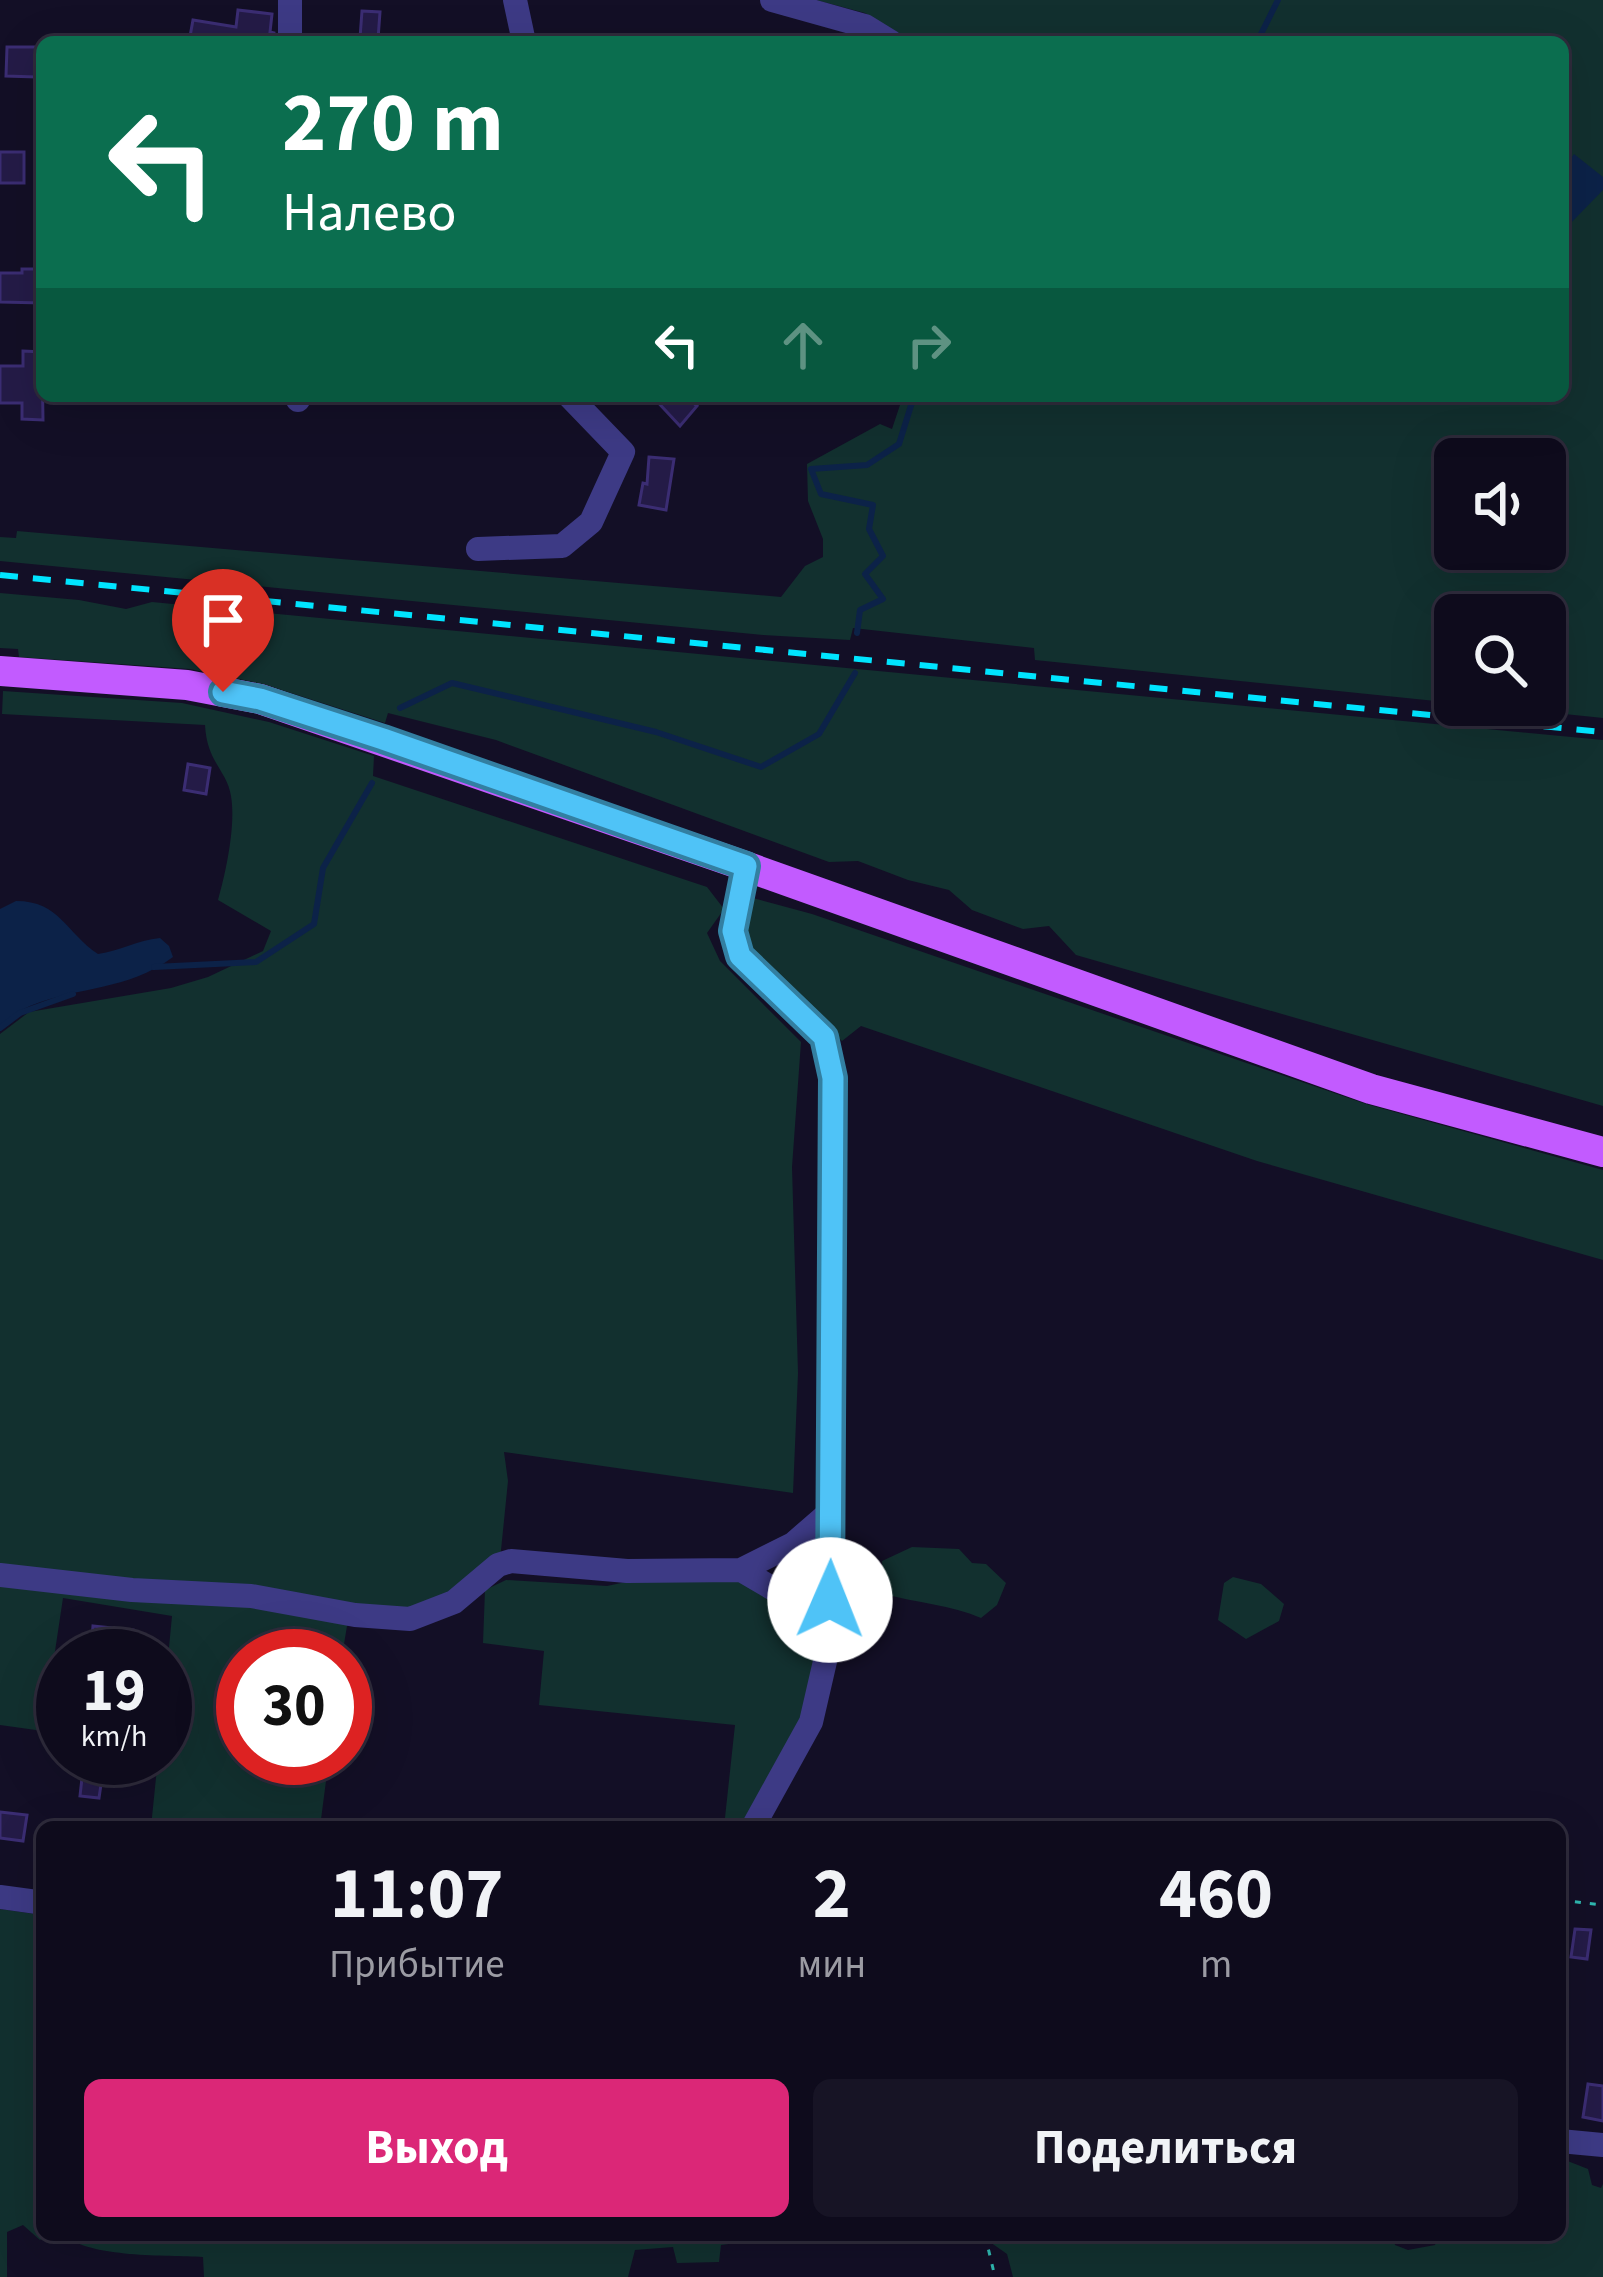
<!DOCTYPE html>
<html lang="ru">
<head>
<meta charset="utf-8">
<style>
	body { margin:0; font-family:"Source Sans 3",sans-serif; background:#171425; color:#f1f3f6; height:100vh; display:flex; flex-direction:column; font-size:45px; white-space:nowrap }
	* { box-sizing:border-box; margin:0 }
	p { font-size:39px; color:#9b9ba3 }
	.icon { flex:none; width:66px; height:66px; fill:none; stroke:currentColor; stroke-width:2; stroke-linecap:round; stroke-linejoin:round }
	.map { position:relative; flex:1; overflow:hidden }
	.side { position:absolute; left:36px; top:1821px; width:1530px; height:420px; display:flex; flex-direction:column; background:#0e0b1c; border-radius:18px; box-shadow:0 12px 48px #0002,0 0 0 3px #2e2b3b }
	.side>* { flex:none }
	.hud { position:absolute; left:36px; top:36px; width:1533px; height:366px; border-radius:18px; box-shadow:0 12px 48px #0002,0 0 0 3px #2e2b3b; background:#0b6e4f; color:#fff; overflow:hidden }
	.controls { position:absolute; left:1434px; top:438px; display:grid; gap:24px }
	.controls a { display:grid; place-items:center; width:132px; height:132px; border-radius:18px; background:#0e0b1c; box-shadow:0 12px 48px #0002,0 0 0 3px #2e2b3b; font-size:60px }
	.speed { position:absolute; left:36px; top:1629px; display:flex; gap:24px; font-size:60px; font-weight:700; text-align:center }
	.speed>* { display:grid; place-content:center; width:156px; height:156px; border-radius:50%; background:#0e0b1c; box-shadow:0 12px 48px #0002,0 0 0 3px #2e2b3b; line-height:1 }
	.speed small { font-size:30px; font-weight:400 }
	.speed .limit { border:18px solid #d22; background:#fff; color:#111 }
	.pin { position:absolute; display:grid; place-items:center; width:102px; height:102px; color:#fff; margin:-123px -51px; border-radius:50% 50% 50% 0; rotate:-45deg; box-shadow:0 0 12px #0007 }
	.pin .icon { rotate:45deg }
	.me { position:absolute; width:132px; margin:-66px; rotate:1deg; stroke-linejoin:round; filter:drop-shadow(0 0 9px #0008) }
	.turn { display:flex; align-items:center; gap:42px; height:252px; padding:0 48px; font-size:54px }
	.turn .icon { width:156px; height:156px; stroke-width:2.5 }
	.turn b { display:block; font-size:84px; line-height:102px }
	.lanes { display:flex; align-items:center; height:114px; padding:0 48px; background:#0003; justify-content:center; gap:60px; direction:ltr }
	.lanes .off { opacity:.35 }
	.eta { display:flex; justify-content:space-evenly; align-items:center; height:204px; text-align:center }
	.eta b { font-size:72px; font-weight:700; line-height:84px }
	.primary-button { display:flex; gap:24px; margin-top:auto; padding:24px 48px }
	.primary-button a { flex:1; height:138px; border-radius:18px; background:#db2777; color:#fff; font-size:48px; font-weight:700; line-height:138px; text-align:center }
	.primary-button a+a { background:#171425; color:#f1f3f6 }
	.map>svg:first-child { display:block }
	.green { fill:#12302f; fill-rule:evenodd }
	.water { fill:#0c2248 }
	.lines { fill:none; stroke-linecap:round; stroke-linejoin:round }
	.stream { stroke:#0c2248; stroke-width:6 }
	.building { fill:#241b47; stroke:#3b2d73; stroke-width:3 }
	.path { stroke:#2fb8b0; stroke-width:3; stroke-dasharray:6 9; stroke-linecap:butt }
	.minor { stroke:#3d3a85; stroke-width:24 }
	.major { stroke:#c25bff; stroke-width:30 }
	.rail { stroke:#00e5ff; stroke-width:6; stroke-dasharray:18 15; stroke-linecap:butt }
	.route-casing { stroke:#337fa1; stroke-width:30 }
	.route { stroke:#4fc3f7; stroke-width:21 }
</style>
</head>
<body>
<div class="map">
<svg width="1603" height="2277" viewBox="0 0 1603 2277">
	<rect width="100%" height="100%" fill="#130f26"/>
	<path class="green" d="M816,0h787v718l-124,-13h66v-90h-90v88l-420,-43 -1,-12 -181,-20 -3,12 -87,-5 -763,-74v-24l16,1 1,-7 764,66 24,-31 18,-9v-18l-15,-38 -1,-37 73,-40 12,5 11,-33h660v-354h-653l-45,-29zM1455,459h90v90h-90z
		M0,593l79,7 47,9 26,-7 1451,138v366l-527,-151 -27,-29 -26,3 -51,-19 -23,-20 -41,-10 -50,-19 -29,1 -333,-122 -108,-27 -3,10 -122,-39 -73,-15 -171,-12 -1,-8 -18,-1z
		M3,691l179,12 87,19 105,34 -1,20 334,111 17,22 -17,24 13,28 81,81 -9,125 6,206 -5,120 -289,-41 4,29 -8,79 -50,39 -103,27 -5,30h-99v102h86l-9,69h-169l7,-69h7v-69l7,-73 -109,-18 -20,133 -43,-6v-691l29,-22 142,-24 37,-11 55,-26 8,-20 -53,-31c8,-28 18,-75 13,-104 -4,-26 -24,-33 -26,-71l-203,-11z
		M753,898l59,16 554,190 237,66v90l-346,-99 -396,-135 -19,15 -91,-86 -7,-23z
		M912,1547l47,2 13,14 14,1 20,19 -9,22 -16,13c-30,-13 -64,-15 -97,-24l-2,-33z
		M760,1569l46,28 15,-27 -2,85 -14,63 -59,109h-22l11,-102 -196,-20 5,-54 -61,-8 2,-53 21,-10 101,6 42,-9z
		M1233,1577l28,7 23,20 -5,17 -33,18 -28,-19 6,-37z
		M0,1909l42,6v320h6l-8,5 -17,-15 -16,7v45h-7z
		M1560,2158l28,11 4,16 9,3 2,-4v93h-590l-6,-23 -27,-19h264l4,5 17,-5 7,9h9l10,-9h103l1,10 13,5 27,-5 3,-10h122z
		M64,2235h733l-76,10 -2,17 -42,1 -4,-16 -38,3 -7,27h-424l-1,-20c-36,-2 -113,1 -139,-22z"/>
	<path class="water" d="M1574,154l29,23v13l-39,40 -1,-60z
		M16,901c44,0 50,32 82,53 22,-3 39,-14 62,-16l9,8 4,11c-46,34 -94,29 -143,49 -11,4 -21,15 -30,23v-120z"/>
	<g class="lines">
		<path class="stream" d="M1257,42l21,-42
			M857,633l3,-23 23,-11 -18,-25 18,-18 -14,-27 4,-24 -52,-11 -10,-25 56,-4 32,-21 15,-48
			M400,708l52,-25 204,49 105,35 58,-33 36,-61
			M154,967l102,-5 58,-38 9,-56 49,-85
			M0,1028l20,-15 53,-19"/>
	</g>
	<path class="building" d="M238,10l34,4 -2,18 4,1v9h-85l4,-22 43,7z
		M362,11l18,1 -2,27 -18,-1z
		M7,47h30l-1,30 -30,-1z
		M0,152h24v31h-24z
		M22,269h20v34l-42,-1v-29h22z
		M23,351l19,1 1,68 -21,-1v-16h-22v-37h23z
		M652,396h33l12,10 -17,20z
		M649,457l25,2 -8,51 -27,-5 4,-22 4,1z
		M188,764l22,4 -4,26 -22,-4z
		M93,1626l40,4 -3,24 -39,-4z
		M83,1769l20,2 -4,27 -19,-2z
		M0,1812l27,3 -4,26 -23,-3z
		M1575,1929l16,1 -4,29 -16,-2z
		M1588,2084l15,2v35l-20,-4z"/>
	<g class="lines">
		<path class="path" d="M1560,1900l43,5
			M985,2235l10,42"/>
		<path class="minor" d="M515,0l9,42
			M772,0l93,26 26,16
			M290,42v-42
			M298,400v-4
			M478,549l84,-3 29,-24 32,-70 -54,-56
			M745,866l-12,65 7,25 84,81 9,41 -4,566 -18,78 -58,105
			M741,1570l52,-26 38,-33
			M0,1575l132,15 119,6 104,19 55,4 44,-17 44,-37 13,-4 116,10 114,-1 48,28 40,46
			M0,1897l37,5
			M1560,2141l43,4"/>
		<path class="major" d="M0,671l187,14 73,14 485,167 626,223 232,63"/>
		<path class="rail" d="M0,575l1603,157"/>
	</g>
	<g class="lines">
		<g class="route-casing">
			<path id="route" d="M223,692l37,7 123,40 363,127 -13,65 7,25 84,81 9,41 -3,522"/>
		</g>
		<use href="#route" class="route"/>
	</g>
</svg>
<div class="controls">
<a><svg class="icon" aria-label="sound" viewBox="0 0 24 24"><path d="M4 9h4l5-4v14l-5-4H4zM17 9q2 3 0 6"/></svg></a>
<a><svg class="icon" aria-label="search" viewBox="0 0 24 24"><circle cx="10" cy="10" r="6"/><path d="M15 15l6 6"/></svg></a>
</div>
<div class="speed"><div>19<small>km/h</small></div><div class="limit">30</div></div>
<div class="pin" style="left:223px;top:692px;background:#d93025"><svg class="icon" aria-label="arrive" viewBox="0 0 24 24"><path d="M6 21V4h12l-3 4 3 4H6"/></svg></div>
<svg class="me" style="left:830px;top:1600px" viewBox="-20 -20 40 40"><circle r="19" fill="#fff"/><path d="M0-13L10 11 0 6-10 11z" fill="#4fc3f7"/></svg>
<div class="hud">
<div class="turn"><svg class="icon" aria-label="left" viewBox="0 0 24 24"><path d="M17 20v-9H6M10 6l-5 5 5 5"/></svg><div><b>270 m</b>Налево</div></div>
<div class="lanes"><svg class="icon" aria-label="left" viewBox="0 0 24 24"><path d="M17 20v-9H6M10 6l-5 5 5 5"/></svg><svg class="icon off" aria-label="ahead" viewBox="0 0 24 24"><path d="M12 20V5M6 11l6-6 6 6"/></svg><svg class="icon off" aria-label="right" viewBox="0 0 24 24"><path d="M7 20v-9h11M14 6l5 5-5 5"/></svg></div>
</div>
<section class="side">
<div class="eta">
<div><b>11:07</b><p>Прибытие</p></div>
<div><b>2</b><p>мин</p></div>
<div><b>460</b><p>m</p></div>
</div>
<div class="primary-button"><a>Выход</a><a>Поделиться</a></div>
</section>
</div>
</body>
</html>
